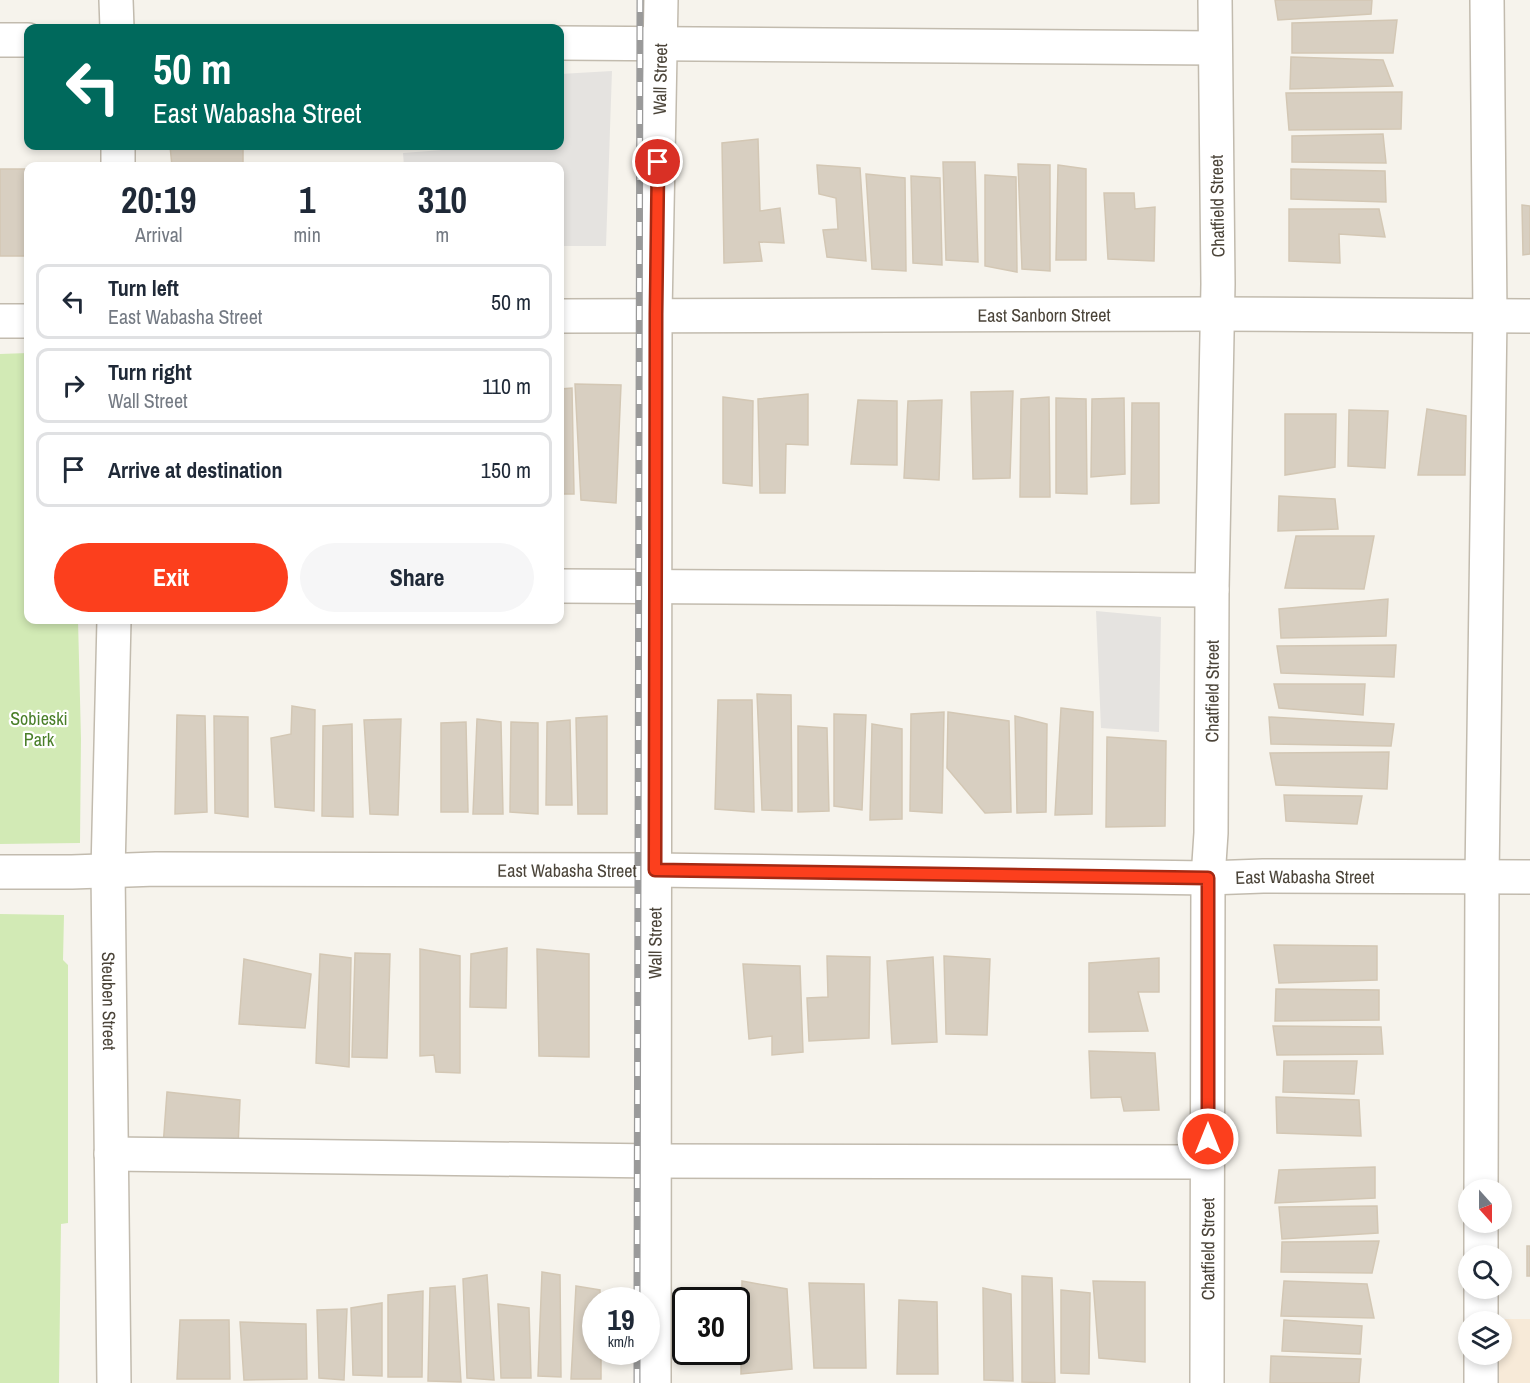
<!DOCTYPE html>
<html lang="en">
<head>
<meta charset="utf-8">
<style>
	body { margin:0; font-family:"Archivo Narrow",sans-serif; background:#f6f6f7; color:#1f2937; height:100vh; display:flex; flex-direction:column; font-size:22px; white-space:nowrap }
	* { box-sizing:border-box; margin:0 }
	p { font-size:20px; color:#747a83 }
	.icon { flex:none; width:33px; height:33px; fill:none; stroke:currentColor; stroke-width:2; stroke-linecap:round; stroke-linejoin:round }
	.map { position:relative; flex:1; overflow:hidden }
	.details { position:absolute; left:24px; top:162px; width:540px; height:462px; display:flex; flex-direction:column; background:#fff; border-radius:12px; box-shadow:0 3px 9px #0003 }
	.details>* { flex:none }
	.guide { position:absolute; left:24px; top:24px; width:540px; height:126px; border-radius:12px; box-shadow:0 3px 9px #0003; background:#00695c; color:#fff; overflow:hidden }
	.needle { width:39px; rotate:159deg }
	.buttons { position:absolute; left:1458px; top:1179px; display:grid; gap:12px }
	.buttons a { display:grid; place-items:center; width:54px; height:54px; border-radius:50%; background:#fff; box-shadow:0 3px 9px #0003; font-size:30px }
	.speed { position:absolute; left:582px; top:1287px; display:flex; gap:12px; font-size:30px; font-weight:700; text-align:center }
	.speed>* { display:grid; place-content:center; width:78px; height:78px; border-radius:50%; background:#fff; box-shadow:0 3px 9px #0003; line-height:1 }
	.speed small { font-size:15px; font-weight:400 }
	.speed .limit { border:3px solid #111; border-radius:9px; background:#fff; color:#111 }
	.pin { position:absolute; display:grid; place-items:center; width:51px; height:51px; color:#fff; margin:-26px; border:3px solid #fff; border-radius:50%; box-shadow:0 2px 6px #0007 }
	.me { position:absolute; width:66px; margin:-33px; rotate:0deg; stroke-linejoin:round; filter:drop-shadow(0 0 4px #0008) }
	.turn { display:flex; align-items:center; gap:21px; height:126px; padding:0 30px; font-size:27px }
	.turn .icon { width:78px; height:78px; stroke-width:2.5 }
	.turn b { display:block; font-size:42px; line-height:51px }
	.eta { display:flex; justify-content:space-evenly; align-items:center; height:102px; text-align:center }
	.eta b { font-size:36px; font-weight:800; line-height:42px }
	.primary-button { display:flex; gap:12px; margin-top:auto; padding:12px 30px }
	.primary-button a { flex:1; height:69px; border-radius:36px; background:#fc3f1d; color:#fff; font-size:24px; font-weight:800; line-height:69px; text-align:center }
	.primary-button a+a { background:#f6f6f7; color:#1f2937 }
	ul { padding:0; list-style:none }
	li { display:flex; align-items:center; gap:18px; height:75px; margin:0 12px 9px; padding:0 18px; border:3px solid #e0e1e3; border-radius:12px }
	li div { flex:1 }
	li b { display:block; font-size:22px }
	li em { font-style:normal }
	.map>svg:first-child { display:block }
	.commercial { fill:#f7ead8 }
	.green { fill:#d2eab5 }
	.parking { fill:#e5e3e0 }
	.building { fill:#d8cfc1; stroke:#d3c7b4; stroke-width:1.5 }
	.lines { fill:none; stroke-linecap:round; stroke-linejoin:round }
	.minor-casing { stroke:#c2bbae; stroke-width:36 }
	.minor { stroke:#fff; stroke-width:33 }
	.rail-casing { stroke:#9a9a9a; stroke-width:7 }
	.rail { stroke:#fff; stroke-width:4.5; stroke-dasharray:14; stroke-linecap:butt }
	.route-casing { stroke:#a42913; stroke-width:15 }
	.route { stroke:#fc3f1d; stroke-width:10 }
	.labels { text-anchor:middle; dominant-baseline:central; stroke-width:4.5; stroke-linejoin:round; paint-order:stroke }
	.street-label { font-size:18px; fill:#4b4439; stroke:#fff }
	.park-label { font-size:18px; fill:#4a7f2a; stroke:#fff }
</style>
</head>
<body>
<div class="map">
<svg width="1530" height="1383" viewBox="0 0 1530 1383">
	<rect width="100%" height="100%" fill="#f6f3ec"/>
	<path class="commercial" d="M1490,1319h40v64h-40v-28l12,-1v-32l-12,-1z"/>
	<path class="green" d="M28,353v267h50l3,119 -1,104 -80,1v-490z
		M0,914l64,1 -1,45 5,5v258l-7,1 -2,159h-59z"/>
	<path class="parking" d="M612,71l-6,175h-46v-80h-156l-1,-13 65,-5v-2h92v-72z
		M1096,611l65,6 -2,115 -58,-4z"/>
	<path class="building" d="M1275,0h97l-1,14 -93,6z
		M1397,20l-4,33h-101v-30z
		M1291,57l92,3 10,26 -103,3z
		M1402,92l-1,37 -112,1 -3,-37z
		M1383,134l3,29 -94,-1v-26z
		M758,139l2,72 20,-3 4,35 -25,-1 3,19 -38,2 -2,-120z
		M170,146h73v20h-71z
		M943,162h32l3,100 -32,-2z
		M1018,164l32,1v106l-28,-2z
		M817,165l43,3 6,93 -39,-4 -4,-27 15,-1 -2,-31 -17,-4z
		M1058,165l28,4v91h-30z
		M0,169h28v87h-28z
		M1291,169l94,2 1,31 -95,-3z
		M866,174l39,4 1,93 -34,-2z
		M985,175l31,2 1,95 -32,-6z
		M911,176l29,2 2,87 -29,-2z
		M1104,193h30l1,16 20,-2 -1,54 -46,-2z
		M1522,205l8,1v48l-7,1z
		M1289,209h90l6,28 -46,-3 1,29 -51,-2z
		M575,384l46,1 -5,118 -35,-3z
		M572,388l2,106h-14v-105z
		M1013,391l-3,87 -37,1 -2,-87z
		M808,394v51l-22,-1 -1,49h-25l-2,-94z
		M723,397l30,4 -1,85 -29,-3z
		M1049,397l1,100h-30l1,-98z
		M1056,398l30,1 1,95 -31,-1z
		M1124,398l1,76 -34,3 1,-78z
		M858,400l39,1v64l-46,-1z
		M942,400l-3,80 -35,-2 4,-77z
		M1132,403h27v100l-28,1z
		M1427,409l39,7 -1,59h-47z
		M1349,410l39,1 -3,57 -37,-2z
		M1285,414h51l-1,53 -50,8z
		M1279,496l56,3 3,30 -60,2z
		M1296,536h78l-10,53 -79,-1z
		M1388,599l-2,37 -105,2 -2,-29z
		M1396,645l-2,32 -113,-4 -4,-27z
		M1274,684h91l-2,31 -84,-7z
		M757,694l34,1 1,116 -30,-1z
		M718,700h34l2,112 -39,-3z
		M292,706l23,4 -1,101 -39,-4 -4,-69 20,-4z
		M1061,708l32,4 -1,102 -37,1z
		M944,712l-2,101 -32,-2 1,-97z
		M948,712l61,9 2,91 -26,1 -38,-45z
		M834,714l32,1 -4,95 -28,-4z
		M177,715l28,1 2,96 -32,2z
		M214,716l34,1v100l-33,-4z
		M607,716v98h-29l-2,-96z
		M1015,716l32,8 -1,88 -29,1z
		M1269,717l125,7 -3,22 -120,-2z
		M401,719l-3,96 -28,-1 -6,-94z
		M477,719l24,3 2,92h-30z
		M570,720l2,85h-26l1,-83z
		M466,722l2,90h-27v-89z
		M511,722l27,1v91l-28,-2z
		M352,724l1,93 -31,-1 1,-90z
		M872,724l30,5v90l-32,1z
		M798,726l29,2 2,83 -31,1z
		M1107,737l59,4 -1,85 -59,1z
		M1389,752l-2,37 -111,-4 -6,-32z
		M1284,795l78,1 -5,28 -71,-3z
		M1274,945l103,1v34l-98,3z
		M507,948l-1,60 -36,-1 1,-53z
		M420,949l40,7v117l-24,-1 -2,-17 -14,1z
		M537,949l52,5v103l-50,-1z
		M355,953l35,1 -3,104 -35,-1z
		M320,954l31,4 -2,109 -33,-4z
		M827,956l43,1 -1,81 -60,3 -2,-43 21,-1z
		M944,956l46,3 -3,76 -41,-1z
		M933,957l4,85 -45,2 -5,-83z
		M1159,958v34h-21l10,39 -59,1v-69z
		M244,959l67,15 -6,54 -66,-4z
		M743,964l57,2 3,86 -31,3v-19l-23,3z
		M1276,989l103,1v30l-104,1z
		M1273,1026l108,1 2,27 -106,1z
		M1089,1051l66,2 4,57 -35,1 -3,-14 -30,1z
		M1284,1061h73l-3,33 -71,-2z
		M167,1092l73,8 -2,47h-75z
		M1276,1097l83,3 2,36 -84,-3z
		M1375,1167v31l-100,5 4,-33z
		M1377,1206l1,27 -96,6 -3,-32z
		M1379,1241l-7,32 -91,-1 1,-30z
		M1527,1246h3v30h-3z
		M542,1272l18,3 1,102 -23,-1z
		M487,1275l7,105 -27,-2 -4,-99z
		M1022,1276l30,2 3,105 -33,-1z
		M742,1281l45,8 5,80 -51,5z
		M1093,1281l52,1v80l-46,-4z
		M1284,1281l83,3 7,34 -93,-2z
		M809,1283l55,1 2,84h-52z
		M455,1286l6,96 -33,-1 2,-93z
		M576,1286l24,4v10h-4v52h5v27h-30z
		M983,1288l28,6 2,87 -29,-1z
		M1061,1290l29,3 -1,81 -28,-1z
		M423,1291l-1,86h-34v-82z
		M899,1300l38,2 1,72h-41z
		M382,1303v73l-29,-1 -2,-67z
		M498,1304l31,4 2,70h-30z
		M347,1309l-3,71 -25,-2 -2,-68z
		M180,1320h49l1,59h-53z
		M1284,1320l78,6 -2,28 -78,-3z
		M240,1322l66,2 1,55 -63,1z
		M1271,1356l90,3 -2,24h-89z"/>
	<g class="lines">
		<g class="minor-casing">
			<g id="minor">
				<path d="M116,0l1,28"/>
				<path d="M0,40h28"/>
				<path d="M560,43l655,5"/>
				<path d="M118,146v20"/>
				<path id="s1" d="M560,316l656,-2 314,2"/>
				<path d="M0,321h28"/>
				<path d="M560,586l652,4"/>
				<path id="s2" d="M114,620l-6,251 6,512"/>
				<path id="s3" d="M0,872h72l84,-3 499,1 553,8 55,-2 267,1"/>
				<path d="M111,1154l544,7 552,1"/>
				<path d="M1481,1190l1,-313 8,-561 -3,-316"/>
				<path d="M1481,1256v-34"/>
				<path d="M1481,1322v-34"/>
				<path id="s4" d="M654,1383l1,-1069 6,-314"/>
				<path id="s5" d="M1207,1383l1,-505 3,-45 1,-243 6,-306 -3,-284"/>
				<path d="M1481,1383v-29"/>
			</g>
		</g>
		<use href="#minor" class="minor"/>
		<g class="rail-casing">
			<path id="rail" d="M637,1300l3,-1300
				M637,1383v-31"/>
		</g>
		<use href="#rail" class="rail"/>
	</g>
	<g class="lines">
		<g class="route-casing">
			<path id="route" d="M658,162l-2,152 -1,556 553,8v261"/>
		</g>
		<use href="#route" class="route"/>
	</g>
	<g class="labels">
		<g class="street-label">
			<text stroke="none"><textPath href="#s4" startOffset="1304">Wall Street</textPath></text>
			<text transform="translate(1217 206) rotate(-91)">Chatfield Street</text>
			<text stroke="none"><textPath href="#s1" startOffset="484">East Sanborn Street</textPath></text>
			<text stroke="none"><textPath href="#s5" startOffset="692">Chatfield Street</textPath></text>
			<text stroke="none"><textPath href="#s3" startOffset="567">East Wabasha Street</textPath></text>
			<text stroke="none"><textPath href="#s3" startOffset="1305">East Wabasha Street</textPath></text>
			<text stroke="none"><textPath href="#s4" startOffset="440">Wall Street</textPath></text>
			<text stroke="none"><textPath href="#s2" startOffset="381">Steuben Street</textPath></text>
			<text stroke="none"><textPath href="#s5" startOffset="134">Chatfield Street</textPath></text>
		</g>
		<g class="park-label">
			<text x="39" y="718">Sobieski<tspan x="39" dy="21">Park</tspan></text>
		</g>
	</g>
</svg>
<div class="buttons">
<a><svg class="needle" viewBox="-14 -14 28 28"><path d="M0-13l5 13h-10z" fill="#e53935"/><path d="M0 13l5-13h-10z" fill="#747a83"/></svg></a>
<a><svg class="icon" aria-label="search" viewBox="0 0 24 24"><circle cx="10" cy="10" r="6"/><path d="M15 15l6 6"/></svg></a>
<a><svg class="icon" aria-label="layers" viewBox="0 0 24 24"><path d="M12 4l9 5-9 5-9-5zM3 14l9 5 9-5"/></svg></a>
</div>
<div class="speed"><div>19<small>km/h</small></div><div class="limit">30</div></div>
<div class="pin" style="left:658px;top:162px;background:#d93025"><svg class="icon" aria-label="arrive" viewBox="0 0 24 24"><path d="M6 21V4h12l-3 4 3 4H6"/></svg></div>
<svg class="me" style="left:1208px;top:1139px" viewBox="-20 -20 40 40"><circle r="17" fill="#fc3f1d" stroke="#fff" stroke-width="3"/><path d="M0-11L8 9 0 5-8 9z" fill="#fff"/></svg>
<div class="guide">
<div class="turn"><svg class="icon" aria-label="left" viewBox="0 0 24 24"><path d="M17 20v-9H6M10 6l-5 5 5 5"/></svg><div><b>50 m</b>East Wabasha Street</div></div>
</div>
<section class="details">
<div class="eta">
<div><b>20:19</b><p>Arrival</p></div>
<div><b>1</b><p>min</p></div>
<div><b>310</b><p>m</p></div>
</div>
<ul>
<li><svg class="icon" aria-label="left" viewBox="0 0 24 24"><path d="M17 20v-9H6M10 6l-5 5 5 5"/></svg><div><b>Turn left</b><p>East Wabasha Street</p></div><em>50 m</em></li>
<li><svg class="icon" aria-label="right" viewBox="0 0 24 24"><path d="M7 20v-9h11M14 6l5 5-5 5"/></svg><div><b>Turn right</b><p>Wall Street</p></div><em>110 m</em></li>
<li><svg class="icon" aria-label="arrive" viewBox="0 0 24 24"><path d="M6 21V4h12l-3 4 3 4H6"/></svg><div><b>Arrive at destination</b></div><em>150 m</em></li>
</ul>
<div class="primary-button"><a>Exit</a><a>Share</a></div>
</section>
</div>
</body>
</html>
